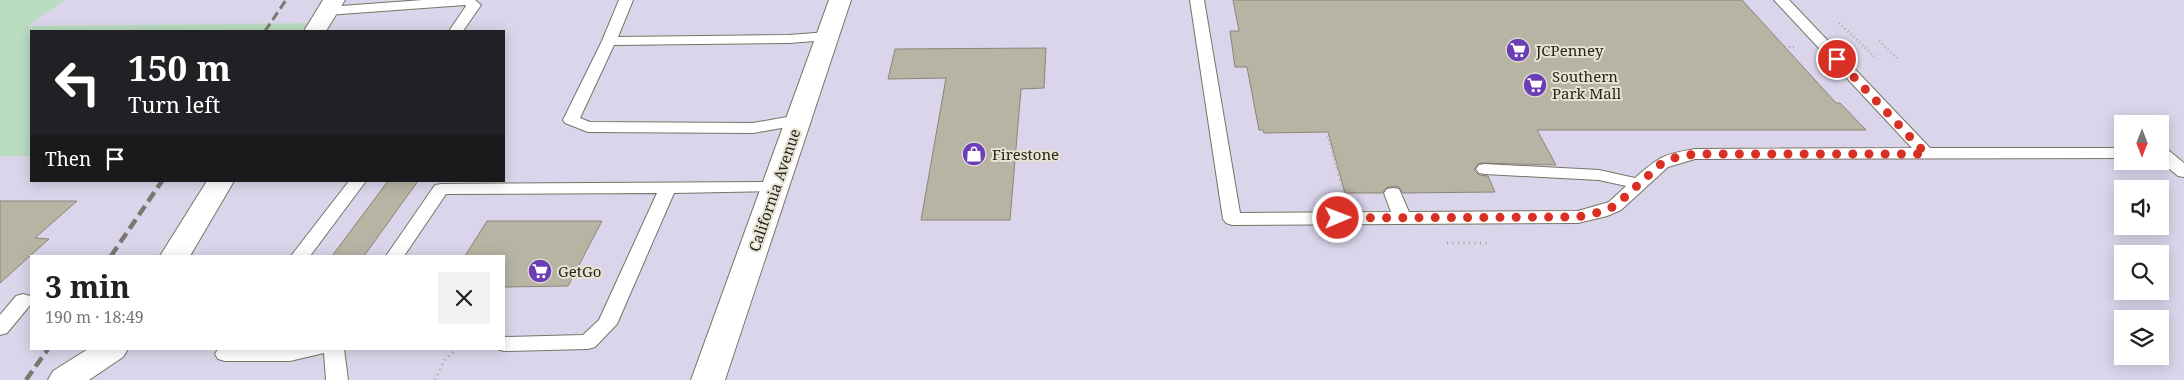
<!DOCTYPE html>
<html lang="en">
<head>
<meta charset="utf-8">
<style>
	body { margin:0; font-family:"Noto Serif",serif; background:#f2f2f2; color:#222; height:100vh; display:flex; flex-direction:column; font-size:19px; white-space:nowrap }
	* { box-sizing:border-box; margin:0 }
	p { font-size:16px; color:#767676 }
	.icon { flex:none; width:28px; height:28px; fill:none; stroke:currentColor; stroke-width:2; stroke-linecap:round; stroke-linejoin:round }
	.map { position:relative; flex:1; overflow:hidden }
	.details { position:absolute; left:30px; top:255px; width:475px; height:95px; display:flex; flex-direction:column; background:#fff; border-radius:0px; box-shadow:0 2px 12px #0003 }
	.details>* { flex:none }
	.banner { position:absolute; left:30px; top:30px; width:475px; height:152px; border-radius:0px; box-shadow:0 2px 12px #0003; background:#202124; color:#fff; overflow:hidden }
	.needle { width:32px; rotate:180deg }
	.fabs { position:absolute; left:2114px; top:115px; display:grid; gap:10px }
	.fabs a { display:grid; place-items:center; width:55px; height:55px; border-radius:0px; background:#fff; box-shadow:0 2px 12px #0003; font-size:25px }
	.pin { position:absolute; display:grid; place-items:center; width:42px; height:42px; color:#fff; margin:-21px; border:2px solid #fff; border-radius:50%; box-shadow:0 1px 5px #0007 }
	.me { position:absolute; width:55px; margin:-28px; rotate:89deg; stroke-linejoin:round; filter:drop-shadow(0 0 4px #0008) }
	.turn { display:flex; align-items:center; gap:18px; height:105px; padding:0 15px; font-size:22px }
	.turn .icon { width:65px; height:65px; stroke-width:2.5 }
	.turn b { display:block; font-size:35px; line-height:42px }
	.then { display:flex; align-items:center; height:48px; padding:0 15px; background:#0003; gap:10px; font-size:19px }
	.round { display:grid; place-items:center; flex:none; width:52px; height:52px; border-radius:0px; background:#f2f2f2 }
	.headline { display:flex; align-items:center; justify-content:space-between; height:85px; padding:0 15px }
	h1 { font-size:30px; font-weight:700; line-height:38px }
	.map>svg:first-child { display:block }
	.commercial { fill:#dbd5eb; fill-rule:evenodd }
	.green { fill:#badcc1 }
	.building { fill:#b7b4a4; stroke:#888677 }
	.lines { fill:none; stroke-linecap:round; stroke-linejoin:round }
	.service-casing { stroke:#777465; stroke-width:2 }
	.tertiary-casing { stroke:#777465; stroke-width:2 }
	.path-far1 { stroke:#aba99c; stroke-width:2.5; stroke-dasharray:1 3; stroke-linecap:butt }
	.path { stroke:#aba99c; stroke-width:3; stroke-dasharray:1 4.5; stroke-linecap:butt }
	.service { fill:#fff; fill-rule:evenodd }
	.tertiary { fill:#fff; fill-rule:evenodd }
	.rail-far1 { stroke:#7b796f; stroke-width:3; stroke-dasharray:9 4.5; stroke-linecap:butt }
	.rail { stroke:#7b796f; stroke-width:4.5; stroke-dasharray:11 5.5; stroke-linecap:butt }
	.route { stroke:#d93025; stroke-width:9; stroke-dasharray:0 16.2 }
	.labels { text-anchor:middle; dominant-baseline:central; stroke-width:4; stroke-linejoin:round; paint-order:stroke }
	.poi-label { font-size:15px; fill:#26251f; stroke:#e6e3d3; text-anchor:start }
	.street-label { font-size:15px; fill:#26251f; stroke:#e6e3d3 }
</style>
</head>
<body>
<div class="map">
<svg width="2184" height="380" viewBox="0 0 2184 380">
	<rect width="100%" height="100%" fill="#e6e3d3"/>
	<path class="commercial" d="M65,0h2119v380h-2184v-224h31v25h473v-150h-189l4,-8 -292,3zM2122,124h38v37h-38zM2122,189h38v37h-38zM2122,254h38v37h-38zM31,256h473v93h-473zM2122,319h38v37h-38z"/>
	<path class="green" d="M0,0h65l-37,26 292,-3 -5,8h-284v125h-31z"/>
	<path class="building" d="M1233,0h509l94,103h4l26,27h-329l19,35 -77,-2 -5,7 5,5 9,1 7,16 -92,1 -4,-6 -6,-1 -7,2 -4,5h-37l-17,-61 -64,1 -1,-3h-4l-12,-63h-12l-5,-36h9z
		M1046,48l-2,40 -23,1 -11,131h-89l25,-142 -58,1 7,-30z
		M388,181h30l-54,75h-32z
		M0,201h77l-42,37 14,1 -49,44z
		M487,221h115l-34,65 -64,1v-31h-39z"/>
	<g class="lines">
		<g class="service-casing">
			<path id="service" d="M423,0h52l6,5 -18,26h-14l17,-25 -1,-1 -138,10 -7,-4 7,-4z
				M619,0h14l-15,37 171,-2 39,-3 5,1 2,3 -2,3 -5,1 -39,3 -175,2 -34,73 10,4 163,1 45,-8 6,2 2,3 -2,3 -6,2 -45,8 -165,-1 -23,-9 -2,-3 39,-79z
				M1190,0h14l36,213 151,-1 -7,-19 3,-4 6,-1 6,1 10,23 169,-1 31,-9 17,-16 -27,-6 -114,-6 -6,-1 -3,-4 3,-4 6,-1 114,6 36,8c24,-21 29,-24 60,-29l217,-1 -138,-148h15l141,148h192v10l-427,1 -27,8 -47,43 -14,6 -29,7 -346,2 -6,-2 -3,-4z
				M2160,148l7,1 17,14v14l-6,-1 -18,-15z
				M349,181h17l-56,75h-19z
				M775,182l6,1 3,4 -3,4 -107,2 -57,131 -22,23 -7,2 -84,2 -7,-2h7v-12l79,-2 16,-15 58,-127 -211,1 -42,62h-18l49,-71 6,-1z
				M23,294l7,2 1,8 -24,29 -7,2v-20l16,-19z
				M218,349h126l4,31h-22l-2,-27 -34,8h-65l-7,-2 -3,-5z"/>
		</g>
		<g class="tertiary-casing">
			<path id="tertiary" d="M323,0h22l-19,31h-22z
				M829,0h22l-126,380h-34z
				M207,181h27l-44,75h-30z
				M88,349h40l-5,8 -34,23h-41l5,-9z"/>
		</g>
		<path class="path-far1" d="M1839,23l38,36
			M1879,41l19,18
			M1785,47h12
			M1327,132l10,38"/>
		<path class="path" d="M1337,169l7,28
			M1447,243h41
			M435,380l10,-21 12,-10"/>
		<use href="#service" class="service"/>
		<use href="#tertiary" class="tertiary"/>
		<path class="rail-far1" d="M265,31l21,-31"/>
		<path class="rail" d="M111,256l51,-75
			M26,380l22,-31"/>
	</g>
	<g class="lines">
		<path class="route" d="M1338,218l240,-1 22,-5 15,-6 47,-43 15,-6 18,-3h231l-89,-95"/>
	</g>
	<defs>
		<g id="supermarket-disc" transform="scale(1.25)"><circle r="9.5" fill="#6c3eb6" stroke="#e6e3d3"/><path d="M-6-5.5h2.5l.6 2H6L4.5 2H-2.5L-4.4-4H-6ZM-1.5 3.2a1.3 1.3 0 1 0 .1 0ZM3 3.2a1.3 1.3 0 1 0 .1 0Z" fill="#fff"/></g>
		<g id="shop-disc" transform="scale(1.25)"><circle r="9.5" fill="#6c3eb6" stroke="#e6e3d3"/><path d="M-5-2.5h2.3a2.7 3.5 0 0 1 5.4 0H5L5.5 6h-11ZM-1.5-2.5h3a1.5 2.3 0 0 0-3 0Z" fill="#fff"/></g>
	</defs>
	<g fill-rule="evenodd">
		<use href="#supermarket-disc" x="1518" y="50"/>
		<use href="#supermarket-disc" x="1535" y="85"/>
		<use href="#shop-disc" x="974" y="154"/>
		<use href="#supermarket-disc" x="540" y="271"/>
	</g>
	<g class="labels">
		<g class="poi-label">
			<text x="1536" y="50">JCPenney</text>
			<text x="1552" y="76">Southern<tspan x="1552" dy="17">Park Mall</tspan></text>
			<text x="992" y="154">Firestone</text>
			<text x="558" y="271">GetGo</text>
		</g>
		<g class="street-label">
			<text transform="translate(774 190) rotate(-71)">California Avenue</text>
		</g>
	</g>
</svg>
<div class="fabs">
<a><svg class="needle" viewBox="-14 -14 28 28"><path d="M0-13l5 13h-10z" fill="#e53935"/><path d="M0 13l5-13h-10z" fill="#767676"/></svg></a>
<a><svg class="icon" aria-label="sound" viewBox="0 0 24 24"><path d="M4 9h4l5-4v14l-5-4H4zM17 9q2 3 0 6"/></svg></a>
<a><svg class="icon" aria-label="search" viewBox="0 0 24 24"><circle cx="10" cy="10" r="6"/><path d="M15 15l6 6"/></svg></a>
<a><svg class="icon" aria-label="layers" viewBox="0 0 24 24"><path d="M12 4l9 5-9 5-9-5zM3 14l9 5 9-5"/></svg></a>
</div>
<div class="pin" style="left:1837px;top:59px;background:#d93025"><svg class="icon" aria-label="arrive" viewBox="0 0 24 24"><path d="M6 21V4h12l-3 4 3 4H6"/></svg></div>
<svg class="me" style="left:1338px;top:218px" viewBox="-20 -20 40 40"><circle r="17" fill="#d93025" stroke="#fff" stroke-width="3"/><path d="M0-11L8 9 0 5-8 9z" fill="#fff"/></svg>
<div class="banner">
<div class="turn"><svg class="icon" aria-label="left" viewBox="0 0 24 24"><path d="M17 20v-9H6M10 6l-5 5 5 5"/></svg><div><b>150 m</b>Turn left</div></div>
<div class="then">Then<svg class="icon" aria-label="arrive" viewBox="0 0 24 24"><path d="M6 21V4h12l-3 4 3 4H6"/></svg></div>
</div>
<section class="details">
<div class="headline"><div><h1>3 min</h1><p>190 m · 18:49</p></div><a class="round"><svg class="icon" aria-label="close" viewBox="0 0 24 24"><path d="M6 6l12 12M18 6L6 18"/></svg></a></div>
</section>
</div>
</body>
</html>
